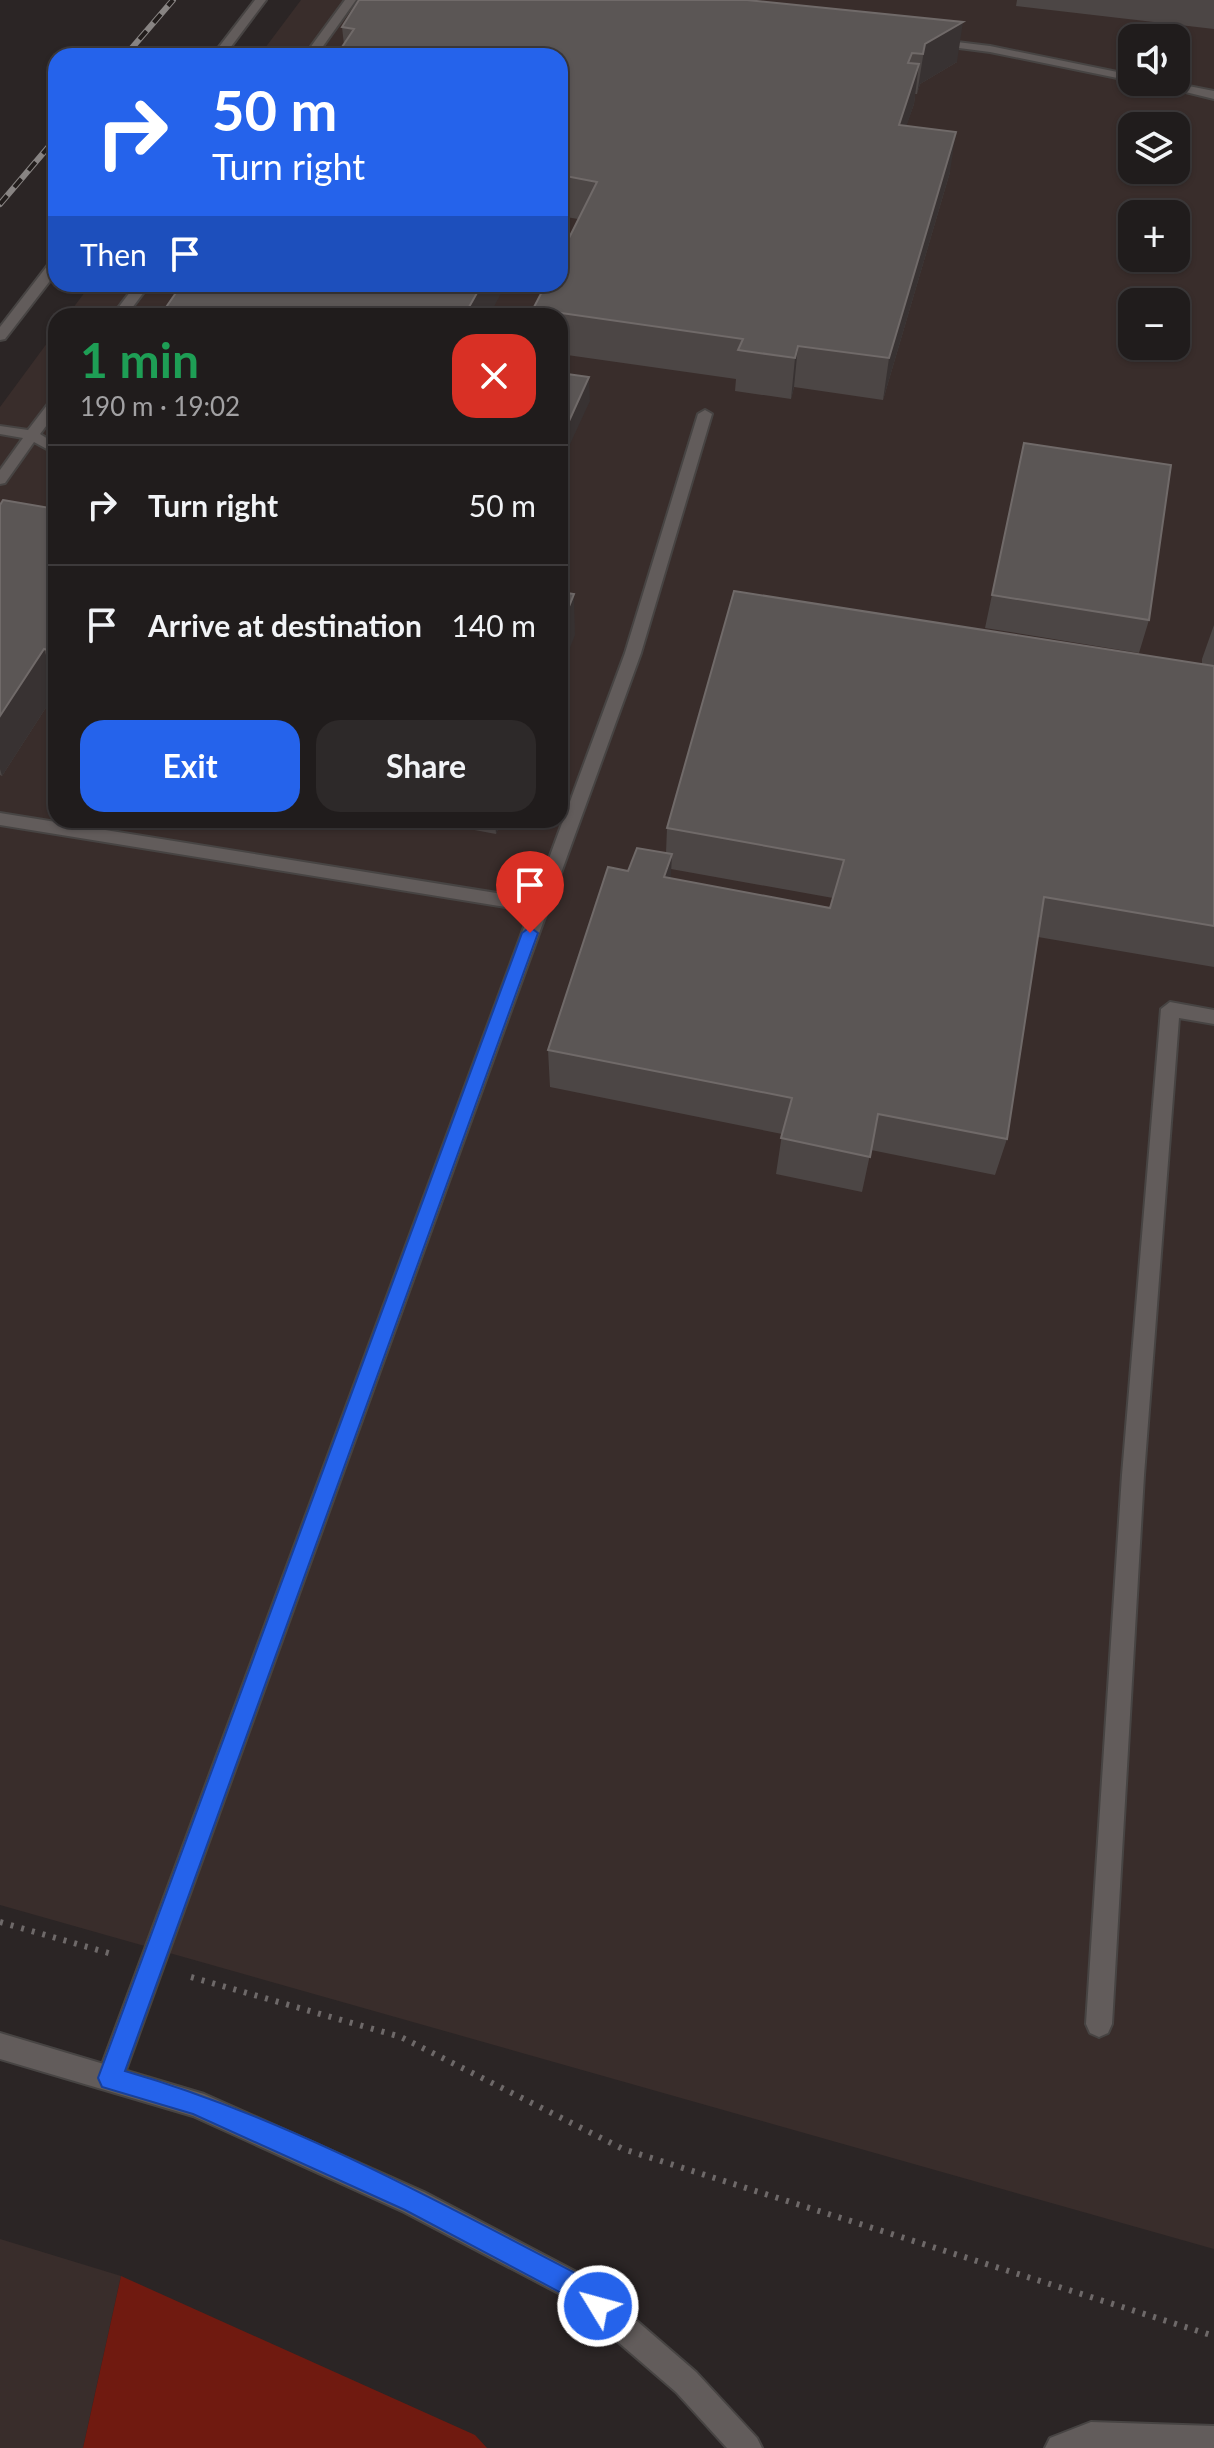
<!DOCTYPE html>
<html lang="en">
<head>
<meta charset="utf-8">
<style>
	body { margin:0; font-family:Lato,sans-serif; background:#2d2929; color:#f1f3f6; height:100vh; display:flex; flex-direction:column; font-size:30px; white-space:nowrap }
	* { box-sizing:border-box; margin:0 }
	p { font-size:26px; color:#a2a1a3 }
	.icon { flex:none; width:44px; height:44px; fill:none; stroke:currentColor; stroke-width:2; stroke-linecap:round; stroke-linejoin:round }
	.map { position:relative; flex:1; overflow:hidden }
	.sheet { position:absolute; left:48px; top:308px; width:520px; height:520px; display:flex; flex-direction:column; background:#201c1c; border-radius:24px; box-shadow:0 2px 6px #0004,0 0 0 2px #3d3a3b }
	.sheet>* { flex:none }
	.banner { position:absolute; left:48px; top:48px; width:520px; height:244px; border-radius:24px; box-shadow:0 2px 6px #0004,0 0 0 2px #3d3a3b; background:#2563eb; color:#fff; overflow:hidden }
	.controls { position:absolute; left:1118px; top:24px; display:grid; gap:16px }
	.controls a { display:grid; place-items:center; width:72px; height:72px; border-radius:16px; background:#201c1c; box-shadow:0 2px 6px #0004,0 0 0 2px #3d3a3b; font-size:40px }
	.pin { position:absolute; display:grid; place-items:center; width:68px; height:68px; color:#fff; margin:-82px -34px; border-radius:50% 50% 50% 0; rotate:-45deg; box-shadow:0 0 8px #0007 }
	.pin .icon { rotate:45deg }
	.me { position:absolute; width:88px; margin:-44px; rotate:307deg; stroke-linejoin:round; filter:drop-shadow(0 0 6px #0008) }
	.turn { display:flex; align-items:center; gap:28px; height:168px; padding:0 32px; font-size:36px }
	.turn .icon { width:104px; height:104px; stroke-width:2.5 }
	.turn b { display:block; font-size:56px; line-height:68px }
	.then { display:flex; align-items:center; height:76px; padding:0 32px; background:#0003; gap:16px; font-size:30px }
	.round { display:grid; place-items:center; flex:none; width:84px; height:84px; border-radius:24px; background:#2d2929 }
	.headline { display:flex; align-items:center; justify-content:space-between; height:136px; padding:0 32px }
	h1 { font-size:48px; font-weight:700; line-height:60px; color:#1e9e55 }
	.cta { display:flex; gap:16px; margin-top:auto; padding:16px 32px }
	.cta a { flex:1; height:92px; border-radius:24px; background:#2563eb; color:#fff; font-size:32px; font-weight:700; line-height:92px; text-align:center }
	.cta a+a { background:#2d2929; color:#f1f3f6 }
	ul { padding:0; list-style:none }
	li { display:flex; align-items:center; gap:24px; height:120px; padding:0 32px; border-top:2px solid #3d3a3b }
	li div { flex:1 }
	li b { display:block; font-size:30px }
	li em { font-style:normal }
	.map>svg:first-child { display:block }
	.built { fill:#392d2b; fill-rule:evenodd }
	.green { fill:#701a10 }
	.lines { fill:none; stroke-linecap:round; stroke-linejoin:round }
	.service-casing { stroke:#474443; stroke-width:4 }
	.tertiary-casing { stroke:#474443; stroke-width:4 }
	.path { stroke:#6e6969; stroke-width:6; stroke-dasharray:3 8; stroke-linecap:butt }
	.service { fill:#625c5b; fill-rule:evenodd }
	.tertiary { fill:#625c5b; fill-rule:evenodd }
	.rail-casing { stroke:#888483; stroke-width:6 }
	.rail { stroke:#211c1b; stroke-width:4; stroke-dasharray:11; stroke-linecap:butt }
	.wall { fill:#4c4645; fill-rule:evenodd }
	.shaded-wall { fill:#383232 }
	.building { fill:#5b5655; stroke:#706a69; stroke-width:2 }
	.route { fill:#2563eb; stroke:#184099; stroke-width:2 }
</style>
</head>
<body>
<div class="map">
<svg width="1214" height="2448" viewBox="0 0 1214 2448">
	<rect width="100%" height="100%" fill="#2b2525"/>
	<path class="built" d="M301,0h913v2249l-1214,-344v-1498l56,-76v489h504v-504h-493l24,-32h469v-228h-301zM1132,38h44v44h-44zM1132,126h44v44h-44zM1132,214h44v44h-44zM1132,302h44v44h-44z
		M0,2239l121,37 -38,172h-83z"/>
	<path class="green" d="M121,2276l354,159 12,13h-404z"/>
	<g class="lines">
		<g class="service-casing">
			<path id="service" d="M345,0h11l-40,56h-12z
				M932,39l58,7 142,29v6l-142,-29 -62,-8v-4z
				M1145,82h23l46,9v8z
				M136,284h14l-24,32h-14z
				M56,399v14l-16,21 16,10v10l-22,-12 -29,41 -5,1v-14l23,-32 -23,-4v-8l28,4 23,-30z
				M705,410l7,4 -71,239 -518,1425 -4,9 -9,4 -9,-4 -4,-9 433,-1167 -530,-86v-12l534,86 91,-246 73,-239z
				M1170,1002l44,8v14l-35,-6 -35,457 -32,549 -4,9 -9,4 -9,-4 -4,-9 36,-549 39,-466z"/>
		</g>
		<g class="tertiary-casing">
			<path id="tertiary" d="M255,0h11l-42,56h-12z
				M56,260v13l-51,66 -5,1v-13l51,-66z
				M0,2033l204,61 220,98 162,85 110,95 61,66 5,10h-35l-51,-56 -110,-95 -162,-85 -211,-96 -193,-57z
				M1091,2422l123,4v22h-169l5,-10z"/>
		</g>
		<path class="path" d="M0,1922l112,32
			M191,1977l210,60 222,112 591,187"/>
		<use href="#service" class="service"/>
		<use href="#tertiary" class="tertiary"/>
		<g class="rail-casing">
			<path id="rail" d="M125,56l48,-56
				M0,204l56,-66"/>
		</g>
		<use href="#rail" class="rail"/>
	</g>
	<path class="wall" d="M747,0l210,62 -37,22 -3,10h-2l-1,10 -8,22 44,46 -67,228 -89,-13 -3,12 -56,-8 1,-12 -176,-25v-38h-27v-7l45,-90 -18,-3v-160l-216,-11 -2,-18z
		M1017,0h197v29l-198,-23z
		M1024,443l125,177 -10,33 -154,-25z
		M0,505l56,4v183l-54,84 -2,-1z
		M1214,625v342l-176,-30 -31,202 -12,36 -124,-25 -9,42 -86,-18 6,-40 -232,-47 -2,-37 80,-179 38,-18 1,-25 535,-164v-5zM671,869l162,29 -3,10 -160,-30z
		M421,820h81l-6,14z"/>
	<path class="shaded-wall" d="M963,22l-6,40 -37,22 -3,10 8,-50z
		M919,64l-5,40 -21,61 6,-40z
		M956,132l-6,40 -67,228 6,-42z
		M482,284h24l-17,32h-25z
		M798,346l-4,41 -3,12 4,-41z
		M589,377l1,24 -30,65v-25z
		M574,594l1,41 -15,38v-44z
		M44,649l12,38v5l-54,84 -2,-7v-53z
		M495,820h7l-6,14z
		M672,854l-2,39 -6,-16z"/>
	<path class="building" d="M359,0h388l216,22 -38,22 -2,10 -11,-1 -4,10 11,1 -20,61 57,7 -67,226 -91,-12 -3,12 -57,-8 5,-11 -210,-30 13,-25h14v-28l37,-74 -37,-7v-119h-224l18,-27 -12,-2z
		M182,284h300l-18,32h-304z
		M560,373l29,4 -29,64z
		M1024,443l147,22 -22,155 -157,-25z
		M3,500l53,9v143l-12,-3 -44,67v-211z
		M734,591l480,75v260l-170,-29 -37,242 -129,-25 -8,43 -89,-19 11,-40 -244,-48 60,-183 20,4 9,-23 35,6 -8,23 166,31 14,-48 -177,-32z
		M560,592l14,2 -14,35z"/>
	<path class="route" d="M530,927l8,6 -413,1138c160,46 312,130 460,207l22,19 3,9 -3,9 -9,4 -31,-23 -162,-86 -212,-96 -91,-27 -4,-9 424,-1145z"/>
</svg>
<div class="controls">
<a><svg class="icon" aria-label="sound" viewBox="0 0 24 24"><path d="M4 9h4l5-4v14l-5-4H4zM17 9q2 3 0 6"/></svg></a>
<a><svg class="icon" aria-label="layers" viewBox="0 0 24 24"><path d="M12 4l9 5-9 5-9-5zM3 14l9 5 9-5"/></svg></a>
<a>+</a>
<a>−</a>
</div>
<div class="pin" style="left:530px;top:933px;background:#d93025"><svg class="icon" aria-label="arrive" viewBox="0 0 24 24"><path d="M6 21V4h12l-3 4 3 4H6"/></svg></div>
<svg class="me" style="left:598px;top:2306px" viewBox="-20 -20 40 40"><circle r="17" fill="#2563eb" stroke="#fff" stroke-width="3"/><path d="M0-11L8 9 0 5-8 9z" fill="#fff"/></svg>
<div class="banner">
<div class="turn"><svg class="icon" aria-label="right" viewBox="0 0 24 24"><path d="M7 20v-9h11M14 6l5 5-5 5"/></svg><div><b>50 m</b>Turn right</div></div>
<div class="then">Then<svg class="icon" aria-label="arrive" viewBox="0 0 24 24"><path d="M6 21V4h12l-3 4 3 4H6"/></svg></div>
</div>
<section class="sheet">
<div class="headline"><div><h1>1 min</h1><p>190 m · 19:02</p></div><a class="round" style="background:#d93025;color:#fff"><svg class="icon" aria-label="close" viewBox="0 0 24 24"><path d="M6 6l12 12M18 6L6 18"/></svg></a></div>
<ul>
<li><svg class="icon" aria-label="right" viewBox="0 0 24 24"><path d="M7 20v-9h11M14 6l5 5-5 5"/></svg><div><b>Turn right</b></div><em>50 m</em></li>
<li><svg class="icon" aria-label="arrive" viewBox="0 0 24 24"><path d="M6 21V4h12l-3 4 3 4H6"/></svg><div><b>Arrive at destination</b></div><em>140 m</em></li>
</ul>
<div class="cta"><a>Exit</a><a>Share</a></div>
</section>
</div>
</body>
</html>
